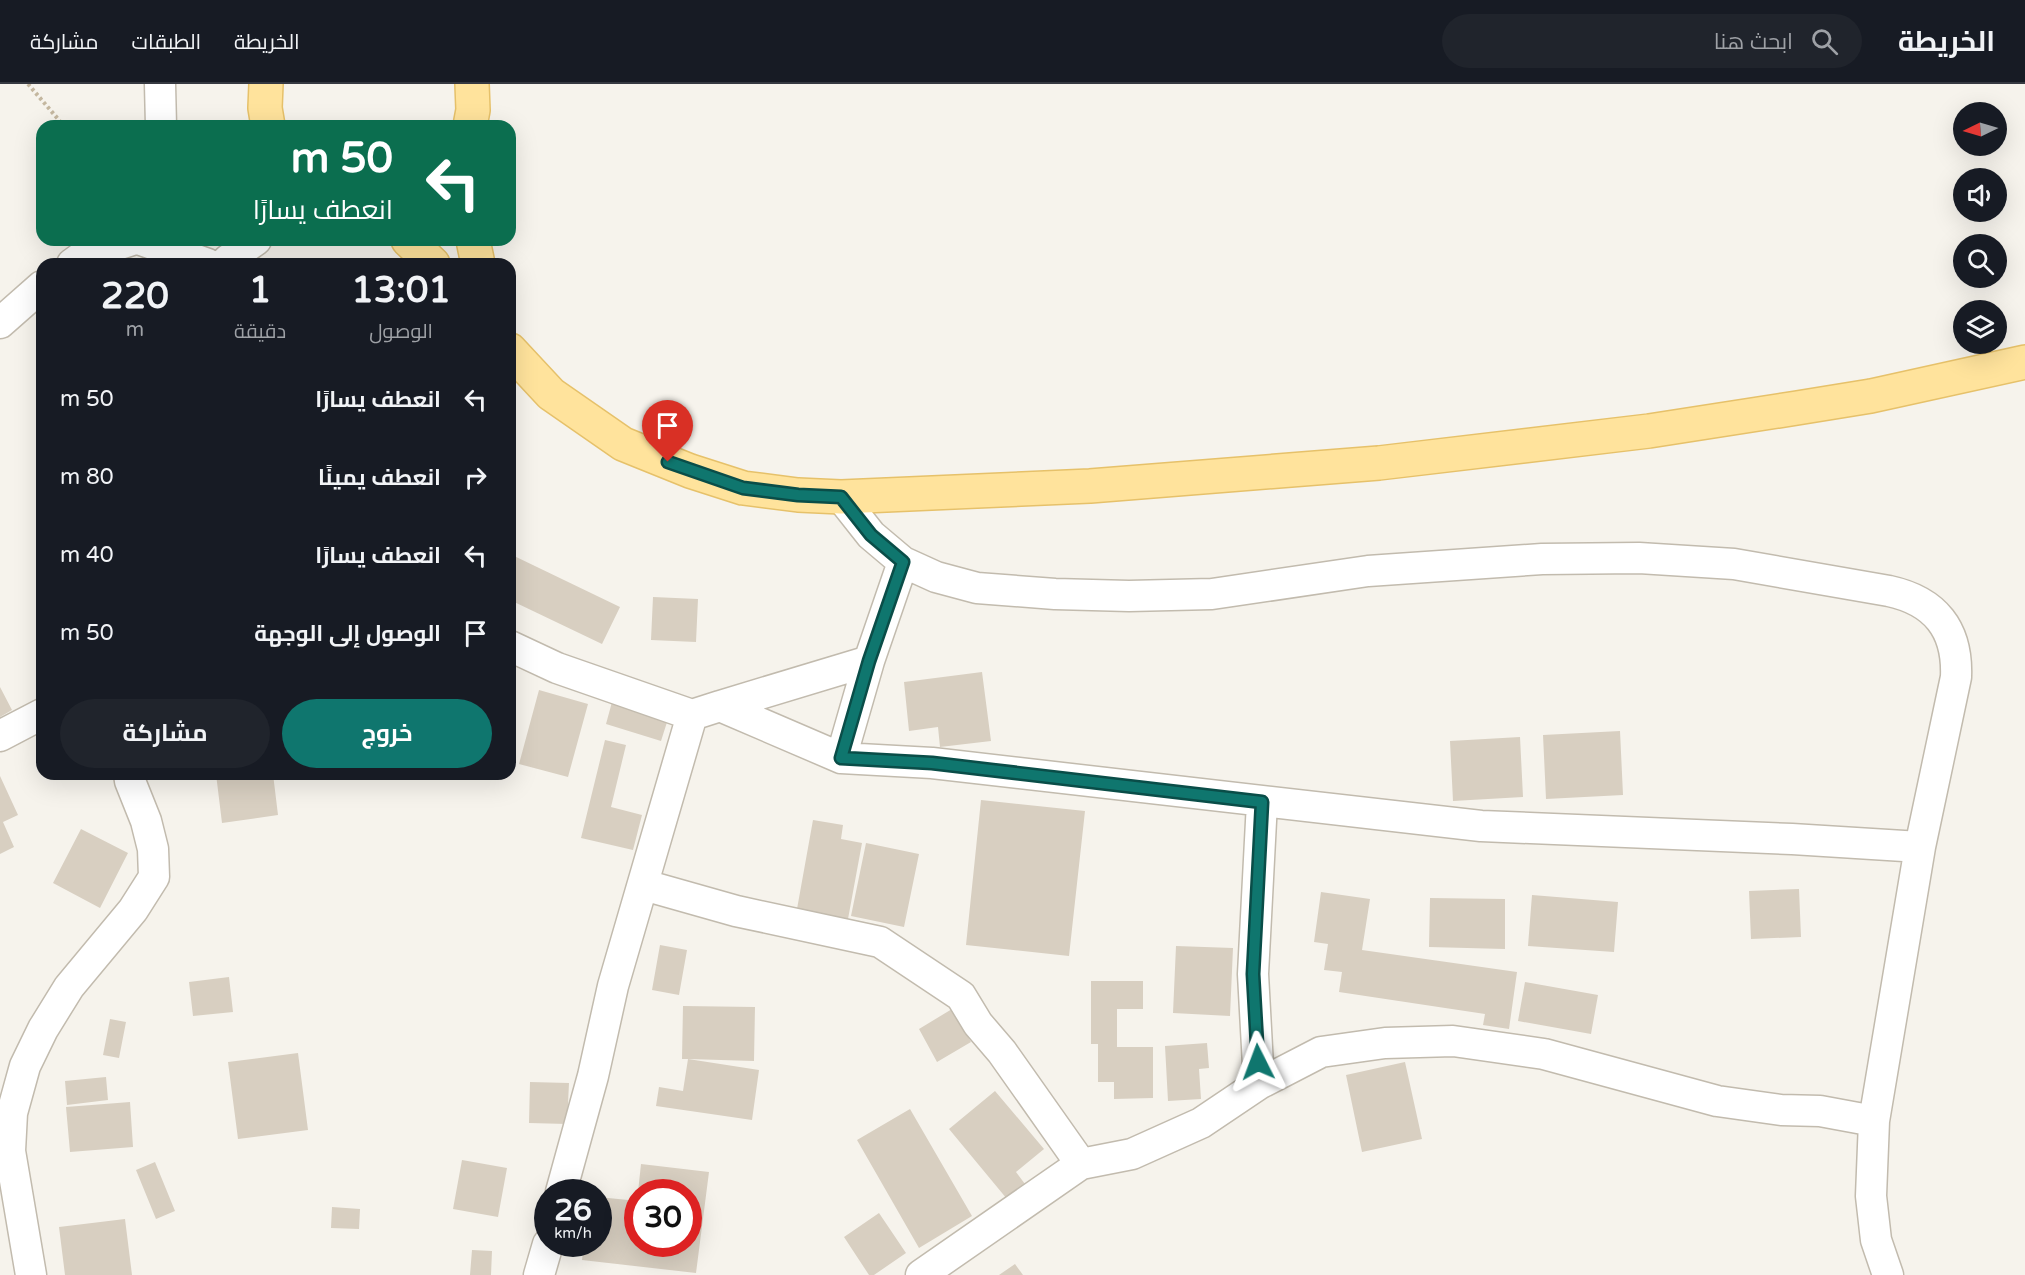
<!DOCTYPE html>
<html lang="ar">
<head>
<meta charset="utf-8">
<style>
	body { margin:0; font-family:"Varela Round",Cairo,sans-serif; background:#20242c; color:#f1f3f6; direction:rtl; height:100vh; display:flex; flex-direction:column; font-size:22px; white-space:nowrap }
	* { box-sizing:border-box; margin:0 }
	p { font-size:20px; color:#9ea1a6 }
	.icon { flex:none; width:33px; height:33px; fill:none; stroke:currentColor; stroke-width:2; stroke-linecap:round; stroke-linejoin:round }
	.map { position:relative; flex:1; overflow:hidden; direction:ltr }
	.details { position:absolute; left:36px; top:174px; width:480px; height:522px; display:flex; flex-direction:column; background:#171b24; border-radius:18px; box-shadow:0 6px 24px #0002; direction:rtl }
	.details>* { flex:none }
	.top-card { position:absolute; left:36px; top:36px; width:480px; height:126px; border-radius:18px; box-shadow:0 6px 24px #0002; direction:rtl; background:#0b6e4f; color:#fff; overflow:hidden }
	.needle { width:39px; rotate:265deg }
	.controls { position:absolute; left:1953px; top:18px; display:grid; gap:12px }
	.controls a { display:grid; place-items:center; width:54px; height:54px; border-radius:50%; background:#171b24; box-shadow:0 6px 24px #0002; font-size:30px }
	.speed { position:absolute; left:534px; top:1095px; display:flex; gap:12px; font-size:30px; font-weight:700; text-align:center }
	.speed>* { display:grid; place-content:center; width:78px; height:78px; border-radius:50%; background:#171b24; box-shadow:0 6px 24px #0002; line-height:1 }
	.speed small { font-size:15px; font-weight:400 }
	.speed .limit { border:9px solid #d22; background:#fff; color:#111 }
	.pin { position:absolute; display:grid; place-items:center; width:51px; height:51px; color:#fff; margin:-62px -26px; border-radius:50% 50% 50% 0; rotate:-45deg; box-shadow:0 0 6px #0007 }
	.pin .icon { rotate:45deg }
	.me { position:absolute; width:66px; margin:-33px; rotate:357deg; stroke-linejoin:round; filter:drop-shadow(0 0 4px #0008) }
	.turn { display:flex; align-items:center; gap:21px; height:126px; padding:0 24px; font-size:27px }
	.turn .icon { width:78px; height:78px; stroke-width:2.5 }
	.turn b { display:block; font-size:42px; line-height:51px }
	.eta { display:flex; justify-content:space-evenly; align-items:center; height:102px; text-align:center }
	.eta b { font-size:36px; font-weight:700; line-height:42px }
	.action { display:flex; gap:12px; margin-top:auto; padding:12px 24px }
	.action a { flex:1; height:69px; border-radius:36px; background:#0f766e; color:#fff; font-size:24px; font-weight:700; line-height:69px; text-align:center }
	.action a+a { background:#20242c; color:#f1f3f6 }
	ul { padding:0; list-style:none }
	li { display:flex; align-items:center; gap:18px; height:78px; padding:0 24px }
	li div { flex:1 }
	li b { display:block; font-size:22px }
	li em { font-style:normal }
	header { display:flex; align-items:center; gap:36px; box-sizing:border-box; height:84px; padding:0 30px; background:#171b24; border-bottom:2px solid #363941 }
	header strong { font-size:28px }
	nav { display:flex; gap:33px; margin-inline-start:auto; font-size:21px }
	.search { width:420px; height:54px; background:#20242c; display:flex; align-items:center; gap:15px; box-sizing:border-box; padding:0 21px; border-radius:33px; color:#9ea1a6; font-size:22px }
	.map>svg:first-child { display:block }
	.building { fill:#d8cfc1 }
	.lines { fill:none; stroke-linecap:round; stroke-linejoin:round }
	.minor-casing { stroke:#c2bbae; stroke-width:33 }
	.primary-casing { stroke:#e6c16a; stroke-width:36 }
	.path { stroke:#c4b79f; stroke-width:4; stroke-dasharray:3 3; stroke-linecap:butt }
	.minor { stroke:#fff; stroke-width:30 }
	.primary { stroke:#ffe39c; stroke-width:33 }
	.route-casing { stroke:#0a4d48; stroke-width:15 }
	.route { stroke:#0f766e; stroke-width:10 }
</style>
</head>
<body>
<header>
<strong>الخريطة</strong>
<div class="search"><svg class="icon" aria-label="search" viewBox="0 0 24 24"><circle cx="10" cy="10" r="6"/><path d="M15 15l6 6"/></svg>ابحث هنا</div>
<nav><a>الخريطة</a><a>الطبقات</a><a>مشاركة</a></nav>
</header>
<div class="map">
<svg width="2025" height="1191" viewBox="0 0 2025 1191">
	<rect width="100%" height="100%" fill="#f6f3ec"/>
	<path class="building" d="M510,470l110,53 -18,37 -92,-44z
		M653,513l45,2 -2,43 -45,-2z
		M982,588l9,69 -51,6 -2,-20 -29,4 -5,-49z
		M0,603l12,23 -12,7z
		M539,606l49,14 -20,73 -49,-13z
		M612,618l56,17 -7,22 -55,-17z
		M1620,647l3,64 -77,4 -3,-64z
		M1520,653l3,60 -70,4 -3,-60z
		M605,656l21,5 -15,62 31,8 -9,35 -52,-12z
		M216,690h57l5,41 -56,8z
		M0,692l18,39 -15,7 11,25 -14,7z
		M981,716l104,11 -16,145 -103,-11z
		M813,736l30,5 -2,14 21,4 -14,76 -51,-10z
		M81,745l47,24 -28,55 -47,-25z
		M866,759l53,11 -15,73 -53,-11z
		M1799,805l2,48 -50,2 -2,-48z
		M1321,808l49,7 -8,51 155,22 -8,57 -26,-4 2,-11 -146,-22 3,-20 -18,-2 4,-26 -14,-2z
		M1532,811l86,7 -4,50 -86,-6z
		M1430,814l75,1v50l-76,-2z
		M660,861l27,5 -8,45 -27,-5z
		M1176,862l57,2 -3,68 -57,-3z
		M229,893l4,35 -40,4 -4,-34z
		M1091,897h52v28h-26v38h36v51l-39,1v-17h-16v-38h-7z
		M1525,898l73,13 -7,39 -73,-13z
		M683,922l72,1 -1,54 -66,-2 71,11 -7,50 -96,-14 3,-19 24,4 5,-32h-6z
		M952,925l19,33 -34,20 -18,-33z
		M110,935l16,3 -7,36 -16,-3z
		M1207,959l2,25 -10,1 2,30 -33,2 -3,-55z
		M298,969l10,77 -70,9 -10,-77z
		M1405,978l17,77 -60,13 -16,-77z
		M106,993l2,23 -41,5 -2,-24z
		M530,998l39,1 -2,41 -38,-1z
		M995,1007l49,58 -28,23 9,12 -18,15 -58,-70z
		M130,1018l3,45 -63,5 -4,-45z
		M910,1025l62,107 -53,32 -62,-108z
		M462,1076l45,8 -9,49 -45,-8z
		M155,1078l20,49 -19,8 -20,-49z
		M641,1080l68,8 -13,101 -114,-13 2,-16h14v-47l40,4v43h50v-52h-50z
		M332,1123l28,2 -1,20 -28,-1z
		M879,1129l27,40 -32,22h-5l-25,-38z
		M125,1135l7,56h-67l-6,-48z
		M472,1166l20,1 -1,24h-21z
		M1015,1180l8,11h-24z"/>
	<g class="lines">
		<g class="minor-casing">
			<path id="minor" d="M160,0l1,42
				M141,156l67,24
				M228,176l28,-20
				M72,180l11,-8 49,-16
				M0,239l42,-37
				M841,413l30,38 32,27 33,15 41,11 78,6 74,2 83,-2 156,-23 174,-12 97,-1 95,6 155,27c46,10 69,38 67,86l-36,170 -46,274 -3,75 5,44 12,35
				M510,562l47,22 135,47 28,-9 121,52 91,5 549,63 311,13 128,8
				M720,622l149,-45
				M0,652l42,-22
				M841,674l28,-97 34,-99
				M644,801l92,26 144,31 81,54 17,28 24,28 79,112
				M1259,1000l-6,-110 9,-172
				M561,1108l32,-116 20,-90 79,-271
				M31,1191l-21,-124 2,-38 13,-47 18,-37 26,-42 64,-77 21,-33 -1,-28 -7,-28 -16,-40 -1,-7
				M539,1191l9,-31
				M921,1191l160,-111 51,-10 69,-31 58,-39 62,-32 64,-9 68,-2 91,13 173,47 64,9 39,1 54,10"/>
		</g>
		<g class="primary-casing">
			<path id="primary" d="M266,0l-1,24 3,18
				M470,42l3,-16 -1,-26
				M408,156l25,24
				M473,156l5,24
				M510,266l41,44 72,50 67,27 53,17 55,7 43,2 249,-11 289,-23 270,-32 148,-23 74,-12 154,-34"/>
		</g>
		<path class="path" d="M28,0l36,42"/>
		<use href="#minor" class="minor"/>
		<use href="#primary" class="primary"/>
	</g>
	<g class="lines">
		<g class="route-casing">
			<path id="route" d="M668,378l75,26 55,7 43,2 30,38 32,27 -34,99 -28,97 91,5 330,39 -9,172 5,88"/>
		</g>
		<use href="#route" class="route"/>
	</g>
</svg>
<div class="controls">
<a><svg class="needle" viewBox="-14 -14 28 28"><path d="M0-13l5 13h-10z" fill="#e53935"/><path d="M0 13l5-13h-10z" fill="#9ea1a6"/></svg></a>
<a><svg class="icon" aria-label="sound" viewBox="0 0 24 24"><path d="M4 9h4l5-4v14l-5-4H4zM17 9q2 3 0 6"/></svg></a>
<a><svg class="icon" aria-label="search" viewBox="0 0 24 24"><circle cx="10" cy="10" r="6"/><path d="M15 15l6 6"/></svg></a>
<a><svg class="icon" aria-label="layers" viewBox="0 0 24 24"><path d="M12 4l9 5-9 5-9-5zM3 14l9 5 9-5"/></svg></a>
</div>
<div class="speed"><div>26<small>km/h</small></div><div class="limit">30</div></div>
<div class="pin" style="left:668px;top:378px;background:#d93025"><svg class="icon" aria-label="arrive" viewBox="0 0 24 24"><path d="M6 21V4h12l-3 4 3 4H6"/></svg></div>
<svg class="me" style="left:1258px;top:978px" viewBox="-20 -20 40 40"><path d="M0-17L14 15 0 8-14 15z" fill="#0f766e" stroke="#fff" stroke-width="4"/></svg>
<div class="top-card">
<div class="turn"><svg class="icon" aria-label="left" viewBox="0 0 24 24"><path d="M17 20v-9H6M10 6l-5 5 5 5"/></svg><div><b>50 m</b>انعطف يسارًا</div></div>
</div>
<section class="details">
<div class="eta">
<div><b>13:01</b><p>الوصول</p></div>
<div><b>1</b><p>دقيقة</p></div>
<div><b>220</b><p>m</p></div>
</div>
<ul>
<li><svg class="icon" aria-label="left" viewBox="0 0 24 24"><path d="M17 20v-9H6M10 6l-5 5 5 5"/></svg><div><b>انعطف يسارًا</b></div><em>50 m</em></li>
<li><svg class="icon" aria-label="right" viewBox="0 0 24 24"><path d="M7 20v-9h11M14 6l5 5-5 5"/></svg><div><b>انعطف يمينًا</b></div><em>80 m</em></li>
<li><svg class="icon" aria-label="left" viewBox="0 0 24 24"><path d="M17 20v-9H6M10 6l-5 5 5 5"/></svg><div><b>انعطف يسارًا</b></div><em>40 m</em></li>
<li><svg class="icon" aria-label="arrive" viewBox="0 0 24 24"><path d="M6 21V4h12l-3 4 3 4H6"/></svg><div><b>الوصول إلى الوجهة</b></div><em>50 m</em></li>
</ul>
<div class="action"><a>خروج</a><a>مشاركة</a></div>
</section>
</div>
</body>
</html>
